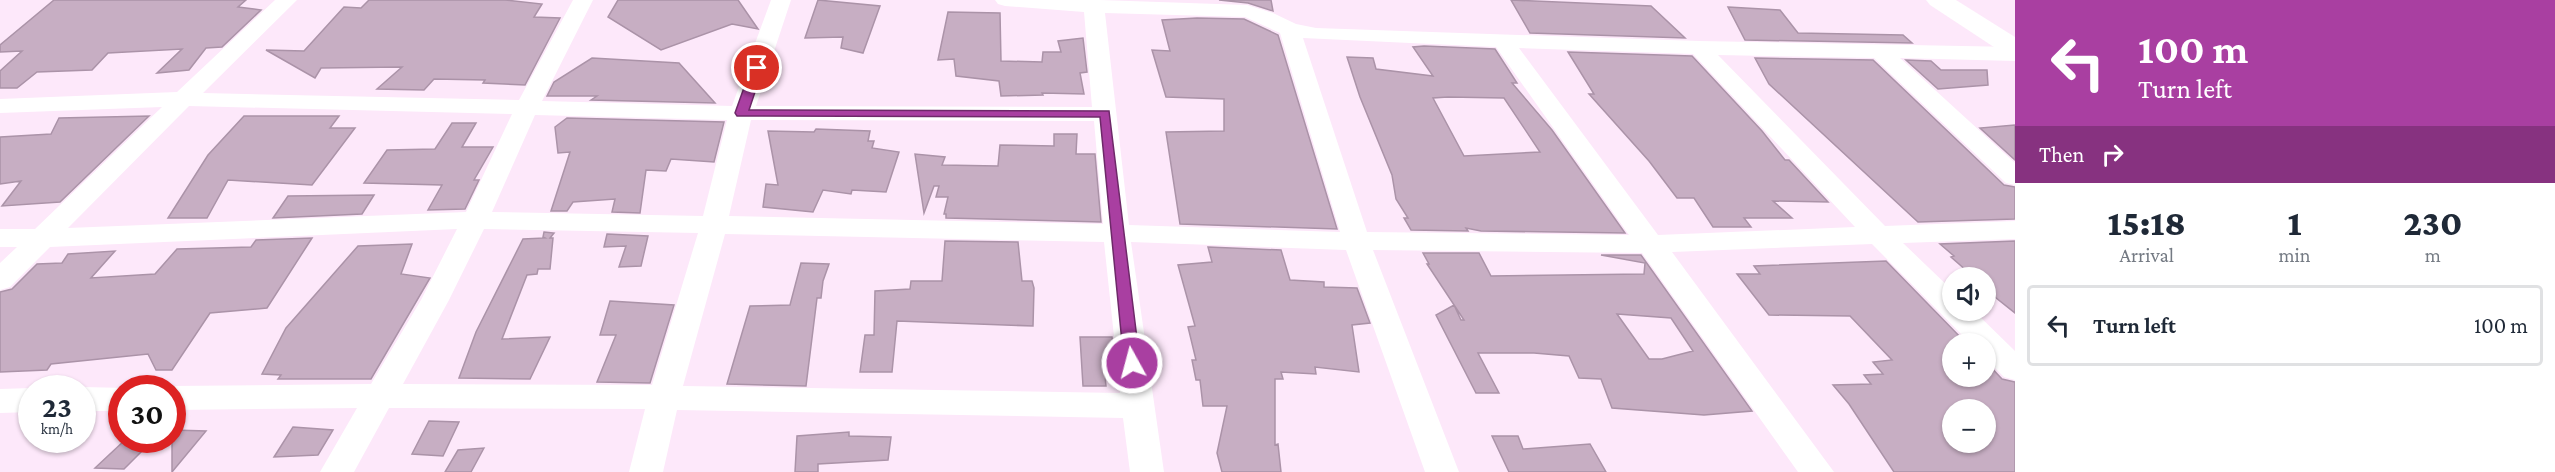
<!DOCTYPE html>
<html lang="en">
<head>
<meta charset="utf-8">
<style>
	body { margin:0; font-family:"Crimson Pro",serif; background:#f2f2f3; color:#1f2937; height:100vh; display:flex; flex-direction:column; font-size:22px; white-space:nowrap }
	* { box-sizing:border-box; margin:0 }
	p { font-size:20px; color:#747a83 }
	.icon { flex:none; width:33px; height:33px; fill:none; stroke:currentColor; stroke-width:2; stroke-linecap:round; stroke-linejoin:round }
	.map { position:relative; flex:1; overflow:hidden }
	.drawer { display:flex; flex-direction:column; background:#fff; width:540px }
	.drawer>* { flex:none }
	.guide { background:#a93fa1; color:#fff; overflow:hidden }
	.buttons { position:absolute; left:1942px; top:267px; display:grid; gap:12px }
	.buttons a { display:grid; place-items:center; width:54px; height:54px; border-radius:50%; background:#fff; box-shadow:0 2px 4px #0004; font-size:30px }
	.speed { position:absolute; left:18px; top:375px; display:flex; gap:12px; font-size:30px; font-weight:700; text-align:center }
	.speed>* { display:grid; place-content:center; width:78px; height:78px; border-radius:50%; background:#fff; box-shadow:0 2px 4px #0004; line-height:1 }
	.speed small { font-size:15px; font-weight:400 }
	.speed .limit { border:9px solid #d22; background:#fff; color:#111 }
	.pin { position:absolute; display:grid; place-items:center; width:51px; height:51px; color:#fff; margin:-26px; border:3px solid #fff; border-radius:50%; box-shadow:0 2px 6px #0007 }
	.me { position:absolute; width:66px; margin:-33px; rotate:353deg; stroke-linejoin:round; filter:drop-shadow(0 0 4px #0008) }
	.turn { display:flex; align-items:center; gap:21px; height:126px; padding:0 24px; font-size:27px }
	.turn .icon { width:78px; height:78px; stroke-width:2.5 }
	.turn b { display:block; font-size:42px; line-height:51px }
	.then { display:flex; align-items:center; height:57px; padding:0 24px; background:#0003; gap:12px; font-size:22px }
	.eta { display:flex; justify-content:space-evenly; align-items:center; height:102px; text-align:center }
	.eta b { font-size:36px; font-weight:800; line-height:42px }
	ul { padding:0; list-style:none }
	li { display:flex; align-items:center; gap:18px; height:81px; margin:0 12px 9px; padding:0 12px; border:3px solid #e0e1e3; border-radius:6px }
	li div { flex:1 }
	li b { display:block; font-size:22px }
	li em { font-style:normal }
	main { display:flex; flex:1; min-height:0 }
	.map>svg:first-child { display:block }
	.building { fill:#c7aec3; stroke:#ab93a8; stroke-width:1.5; fill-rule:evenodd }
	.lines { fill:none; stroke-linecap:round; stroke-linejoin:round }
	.minor { fill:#fff; fill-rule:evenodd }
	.tertiary { fill:#fff; fill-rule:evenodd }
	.route { fill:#a93fa1; stroke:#6e2969; stroke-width:1.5 }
</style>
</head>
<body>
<main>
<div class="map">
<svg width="2015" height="472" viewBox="0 0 2015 472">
	<rect width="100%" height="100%" fill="#fde8fa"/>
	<path class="building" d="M54,0h192l-8,7 23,3 -39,37 -16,1 -17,22 -32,3 25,-24 -74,4 -16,17 -55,2 -20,16h-17v-17l22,-20 -22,1v-7z
		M369,0h136l37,4 -8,13 26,1 -35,67 -42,-2 2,-3 -51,-1 -10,11 -47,-1 25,-22 -81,1 -6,10 -49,-28 38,1 40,-44 17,1z
		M618,0h120l20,29 -26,-5 -71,26 -53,-33z
		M818,0l62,6 -17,47 -22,-5 2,-11 -38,1z
		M1219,0h52l2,11 -25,-8z
		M1511,0l140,6 34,32 -155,-5z
		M1728,7l52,3 18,23 105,2 9,8 -167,-3z
		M948,12l52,1 1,48 41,1 1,-10h18l-3,-11 25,-3 4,34 -7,1 4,21 -42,-1 1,2 -42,1 -2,-15 -43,-5 -2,-17 -16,1z
		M1197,18l47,1 34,16 59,194 -157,-5 -14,-92 58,-1v-32l-58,-2 -14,-47 18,1 -8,-31z
		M1424,46l71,3 22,34h-5l40,47 73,103 -144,-2 -15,-3 2,3 -57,-1 -7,-12h4l-12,-19 -4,-24 -32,-78 -13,-40 26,1 3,11 57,7 -20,-29zM1448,97l56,1 36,54 -76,4 -31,-58z
		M1568,52l124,4 70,75 23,29h4l39,42 -55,-1 19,17h-48l7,9h-38l-19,-29h-17l-28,-37 -60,-67h5z
		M592,58l87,5 36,40 -124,-3 6,-4h-50l7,-14z
		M1755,58l118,2 131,125 11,2v32l-97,3 -149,-138z
		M1906,60l25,1 10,9h46l1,15 -50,4z
		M149,116l-89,86 -58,4 19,-25 -21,3v-47l51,-3 8,-16z
		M244,116h95l-9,12h25l-43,57 -84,-5 -21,38h-39l40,-63z
		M567,118l157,4 -10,40 -43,-3 -5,12 -20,-1 -6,43 -28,-1 3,-13 -42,3 -6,9h-16l19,-59 -12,1 -3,-26z
		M452,123h24l-14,24h31l-19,33h5l-14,29 -37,1 14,-25 -78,-2 23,-33 48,-1z
		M2015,125v35l-35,-32z
		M816,129l54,2 -2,10h6l-2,7 27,4 -13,40 -34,-2 -1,4 -28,-4 -10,22 -50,-5 3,-23 12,1 -10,-54 46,1z
		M1054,134h23l-1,20h19l6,68 -155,-4v-4h-2l4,-17h-12l3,-11h-5l-10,27 -9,-59 30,3 -3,8 56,1 2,-21 54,1z
		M374,195l-12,19 -89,4 15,-22z
		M544,232l10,1 -4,5h3l-3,31h-12l-1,5 -10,1 -25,64 48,-2 -20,42 -71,-1 17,-46 47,-93 22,-1 -2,-1z
		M607,234l41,2 -7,30 -22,1 7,-21 -22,1z
		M312,238l-45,70 -57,5 -38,57h-16l-8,-16 -97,10 -4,6 -47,2v-80l12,-3 25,-25 25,-1 6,-9 47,-3 -24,27 64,-4 22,-25 74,-2 5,-7z
		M945,241l73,1 4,39h10l2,7 -1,38 -136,-5 -5,51h-32l5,-37h9l1,-44 35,-2 1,-8h31z
		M2015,241v72l-29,-23v-12h-11l-24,-21 3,-1 -14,-12z
		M412,244l-11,30 29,4 -59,101h-93l3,-4 -19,-1 24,-46 72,-82z
		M1208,247l73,3 9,30 34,2v5l33,1 13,35 -18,2 7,47 -44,-5 1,7 -35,-2 2,7h-8v66l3,-1 3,28h-59l-5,-19 10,-47h-24l-3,-26h-4l-4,-20h4l-8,-33 7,-1 -17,-61 34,-3z
		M1423,253h56l12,23 153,-2 1,-11 -44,-8h40l111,156 -48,4 -92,-7 -11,-29 -22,-1 -10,-22 -35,-3h-56l21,40h-23l-40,-78 18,-10 7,15h3l-37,-56h2zM1617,314l54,4 22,33 -31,8h-13z
		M1886,261l81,83h-14v32h33v-14l16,17 13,3v90h-121l-45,-68 -16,-19 38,-1 -7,-9 19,-1 -10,-12 19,-2 -42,-44 -81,-1 -32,-41h23l-6,-8zM1953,410h33v32h-33z
		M801,263l28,1 -6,17 -2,17h-4l-11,88 -79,-2 23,-78 40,-1z
		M610,301l64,4 -24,78 -53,-1 19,-47h-16z
		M1080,337h32l2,21h-11l3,28h-23z
		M429,421l30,1 -16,34 -31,-2z
		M293,427l40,3 -15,25 -44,2z
		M172,430l34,1 -34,41z
		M849,432v4l42,1 -3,23 -70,4v8h-23l2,-36z
		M1492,436h26l5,13 67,-5 16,28h-97z
		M125,440h28l-29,29 -29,-1z
		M484,448l-13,24h-26l13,-22z"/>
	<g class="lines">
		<path class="minor" d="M275,0h22l-94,93 316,7 54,-100h20l-51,101 190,5 39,-106h20l-35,106 336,1 -8,-95 -79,-6 -7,-2 -3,-4h105l147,5 26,8 23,11 20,4 383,13 316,6v14l-115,-3 115,105v22l-9,-2 -132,-125 -156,-3 167,171 130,-5v18l-112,4 50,48v19h20l42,41v29l-11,-3 -18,-18v-15h-15l-99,-100 -200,8 162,220h-36l-156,-219 -269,-3 86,222h-34l-79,-222 -215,-8 33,230h-34l-7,-54 -446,-8 -14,62h-34l16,-63 -232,-1h-24l-35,64h-34l37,-64 -185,2v-22h-8l8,-2 199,-2 50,-84 36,-71 -407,18 -40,40 -10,3v-27l17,-16h-17v-18h35l127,-122 -162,6v-14l177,-7zM1105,13l140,4 35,16 60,199 -211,-7zM1303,38l193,9 133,188 -262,-3zM1519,48l174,6 162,173 -197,8zM189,106l323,8 -46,98 -398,16zM535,115l192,5 -24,96 -211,-4zM751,120l343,1 9,103 -374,-8zM484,229l214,4 -46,152 -249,-1 46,-84zM725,234l379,8 16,151 -437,-7z
			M82,387l45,1h-5v23h-40v-23h-5z
			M32,388h2h-2v24l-32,1v-24z"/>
		<path class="tertiary" d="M1926,0h30l59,37v20l-9,-2 -76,-50z"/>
	</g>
	<path class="route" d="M757,65l6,3 -14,42 360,1 31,252 -2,4h-11l-3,-4 -24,-246 -363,-1 -2,-3 16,-45z"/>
</svg>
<div class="buttons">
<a><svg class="icon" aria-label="sound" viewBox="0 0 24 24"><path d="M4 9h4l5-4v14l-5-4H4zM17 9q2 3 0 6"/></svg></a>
<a>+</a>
<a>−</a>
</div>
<div class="speed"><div>23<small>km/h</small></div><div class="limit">30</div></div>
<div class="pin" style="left:757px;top:68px;background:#d93025"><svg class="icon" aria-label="arrive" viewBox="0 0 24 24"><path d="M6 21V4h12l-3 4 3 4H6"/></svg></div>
<svg class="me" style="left:1132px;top:363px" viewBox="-20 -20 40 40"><circle r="17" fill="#a93fa1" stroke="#fff" stroke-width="3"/><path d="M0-11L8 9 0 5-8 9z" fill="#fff"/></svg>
</div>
<section class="drawer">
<div class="guide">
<div class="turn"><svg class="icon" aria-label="left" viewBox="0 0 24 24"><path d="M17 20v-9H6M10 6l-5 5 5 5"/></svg><div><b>100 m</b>Turn left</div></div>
<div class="then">Then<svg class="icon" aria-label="right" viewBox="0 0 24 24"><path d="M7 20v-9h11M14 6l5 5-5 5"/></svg></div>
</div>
<div class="eta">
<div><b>15:18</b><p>Arrival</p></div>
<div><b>1</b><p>min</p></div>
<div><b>230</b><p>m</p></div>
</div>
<ul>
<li><svg class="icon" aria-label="left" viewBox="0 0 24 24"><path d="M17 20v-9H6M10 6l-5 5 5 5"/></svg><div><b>Turn left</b></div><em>100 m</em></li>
</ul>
</section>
</main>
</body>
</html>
